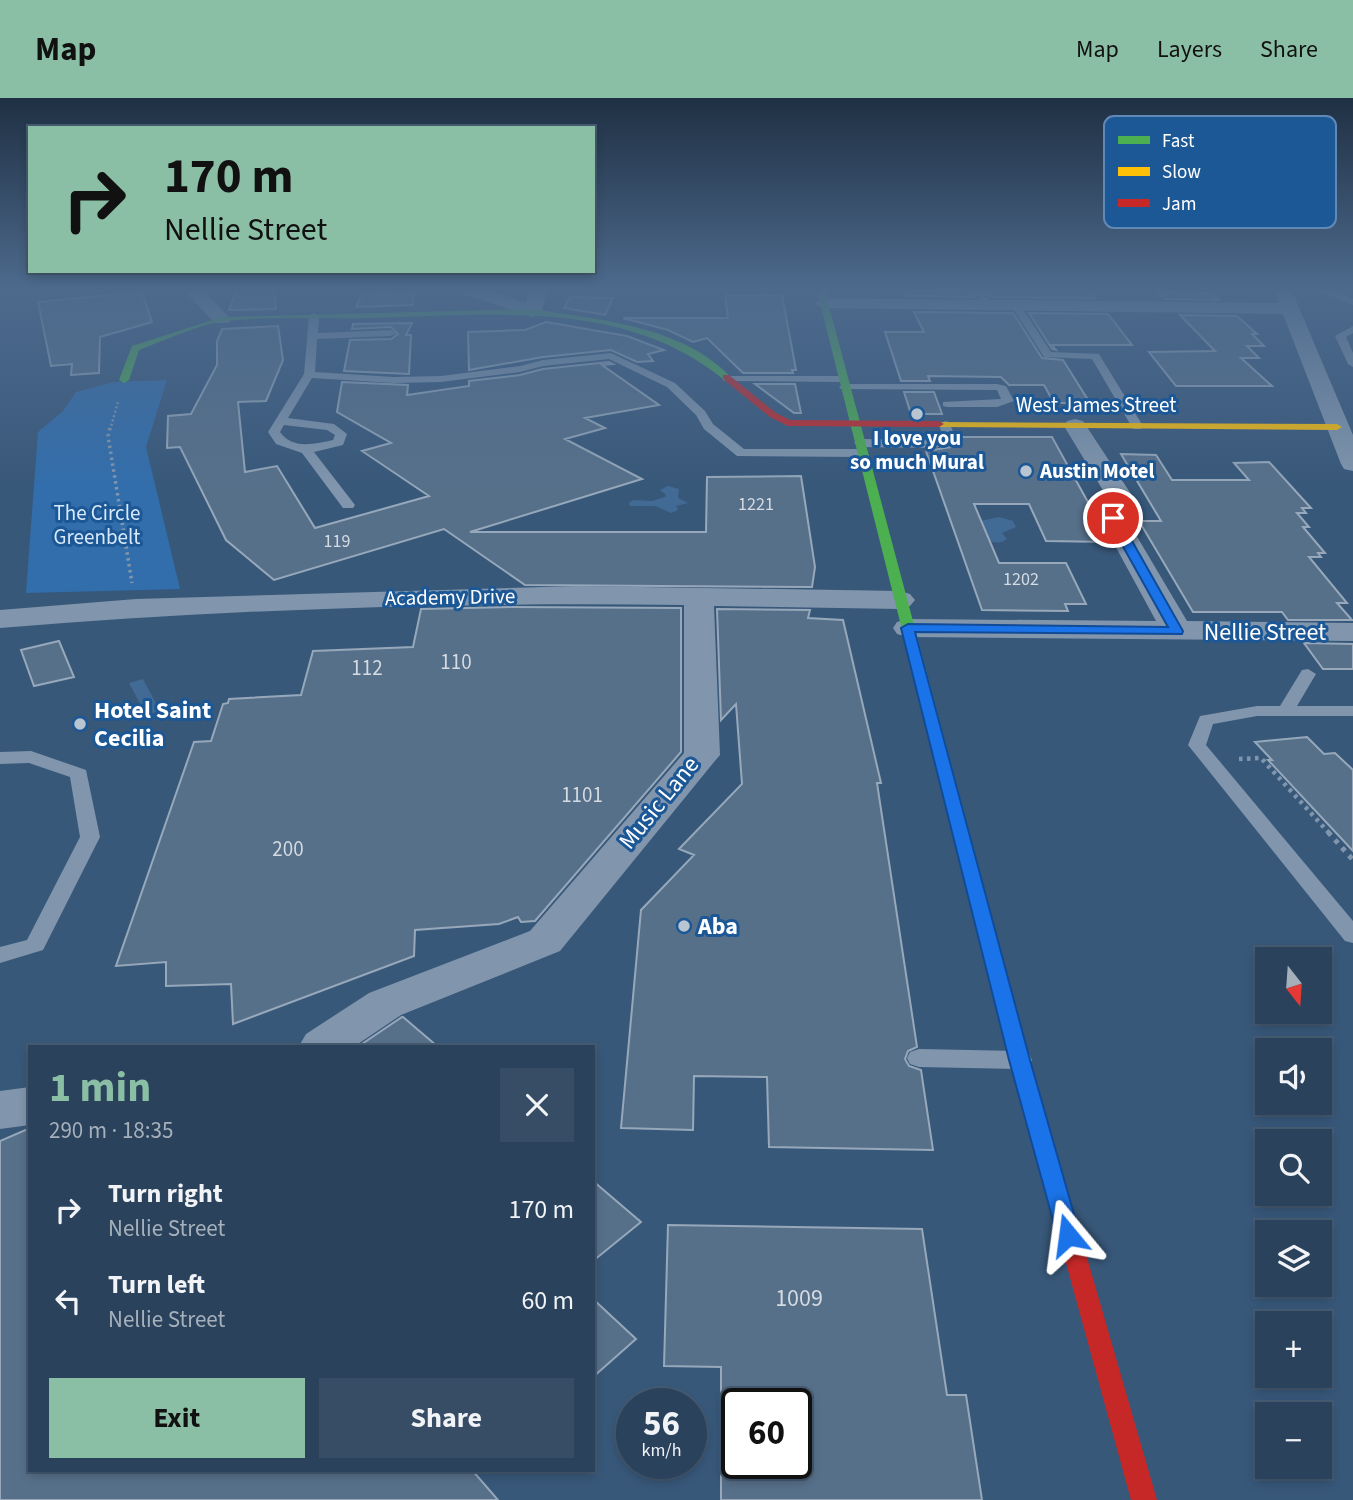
<!DOCTYPE html>
<html lang="en">
<head>
<meta charset="utf-8">
<style>
	body { margin:0; font-family:"Source Sans 3",sans-serif; background:#364d65; color:#f1f3f6; height:100vh; display:flex; flex-direction:column; font-size:26px; white-space:nowrap }
	* { box-sizing:border-box; margin:0 }
	p { font-size:23px; color:#a5b0bb }
	.icon { flex:none; width:38px; height:38px; fill:none; stroke:currentColor; stroke-width:2; stroke-linecap:round; stroke-linejoin:round }
	.map { position:relative; flex:1; overflow:hidden }
	.sheet { position:absolute; left:28px; top:947px; width:567px; height:427px; display:flex; flex-direction:column; background:#2a425c; border-radius:0px; box-shadow:0 4px 10px #0003,0 0 0 2px #465b72 }
	.sheet>* { flex:none }
	.hud { position:absolute; left:28px; top:28px; width:567px; height:147px; border-radius:0px; box-shadow:0 4px 10px #0003,0 0 0 2px #465b72; background:#8abfa5; color:#111; overflow:hidden }
	.needle { width:46px; rotate:163deg }
	.controls { position:absolute; left:1255px; top:849px; display:grid; gap:14px }
	.controls a { display:grid; place-items:center; width:77px; height:77px; border-radius:0px; background:#2a425c; box-shadow:0 4px 10px #0003,0 0 0 2px #465b72; font-size:35px }
	.speed { position:absolute; left:616px; top:1290px; display:flex; gap:14px; font-size:35px; font-weight:700; text-align:center }
	.speed>* { display:grid; place-content:center; width:91px; height:91px; border-radius:50%; background:#2a425c; box-shadow:0 4px 10px #0003,0 0 0 2px #465b72; line-height:1 }
	.speed small { font-size:18px; font-weight:400 }
	.speed .limit { border:4px solid #111; border-radius:10px; background:#fff; color:#111 }
	.pin { position:absolute; display:grid; place-items:center; width:60px; height:60px; color:#fff; margin:-30px; border:4px solid #fff; border-radius:50%; box-shadow:0 2px 7px #0007 }
	.me { position:absolute; width:77px; margin:-38px; rotate:344deg; stroke-linejoin:round; filter:drop-shadow(0 0 5px #0008) }
	.turn { display:flex; align-items:center; gap:24px; height:147px; padding:0 21px; font-size:32px }
	.turn .icon { width:91px; height:91px; stroke-width:2.5 }
	.turn b { display:block; font-size:49px; line-height:60px }
	.round { display:grid; place-items:center; flex:none; width:74px; height:74px; border-radius:0px; background:#364d65 }
	.head { display:flex; align-items:center; justify-content:space-between; height:119px; padding:0 21px }
	h1 { font-size:42px; font-weight:700; line-height:52px; color:#8abfa5 }
	.cta { display:flex; gap:14px; margin-top:auto; padding:14px 21px }
	.cta a { flex:1; height:80px; border-radius:0px; background:#8abfa5; color:#111; font-size:28px; font-weight:700; line-height:80px; text-align:center }
	.cta a+a { background:#364d65; color:#f1f3f6 }
	ul { padding:0; list-style:none }
	li { display:flex; align-items:center; gap:21px; height:91px; padding:0 21px }
	li div { flex:1 }
	li b { display:block; font-size:26px }
	li em { font-style:normal }
	header { display:flex; align-items:center; gap:42px; box-sizing:border-box; height:98px; padding:0 35px; background:#8abfa5; color:#111 }
	header strong { font-size:33px }
	nav { display:flex; gap:38px; margin-inline-start:auto; font-size:24px }
	.map>svg:first-child { display:block }
	.green { fill:#326eac }
	.water { fill:#416a95 }
	.building { fill:#57708a; stroke:#96a8ba; stroke-width:2 }
	.lines { fill:none; stroke-linecap:round; stroke-linejoin:round }
	.path-far3 { stroke:#8196ad; stroke-width:2.5; stroke-dasharray:2 2.5; stroke-linecap:butt }
	.path-far2 { stroke:#8196ad; stroke-width:3.5; stroke-dasharray:2.5 3.5; stroke-linecap:butt }
	.path-far1 { stroke:#8196ad; stroke-width:4.5; stroke-dasharray:3.5 4.5; stroke-linecap:butt }
	.path { stroke:#8196ad; stroke-width:5; stroke-dasharray:4.5 6; stroke-linecap:butt }
	.lane { fill:#8196ad; fill-rule:evenodd }
	.street { fill:#8196ad; fill-rule:evenodd }
	.fast { fill:#4caf50; fill-rule:evenodd }
	.slow { fill:#ffc107; fill-rule:evenodd }
	.jam { fill:#c62828; fill-rule:evenodd }
	.route { fill:#1a73e8; stroke:#114b97; stroke-width:2 }
	.poi-dot { fill:#b9c5d0; stroke:#1c5796; stroke-width:2.5 }
	.labels { text-anchor:middle; dominant-baseline:central; stroke-width:6; stroke-linejoin:round; paint-order:stroke }
	.far-number-label { font-size:18px; fill:#d5dbe2 }
	.far-street-label { font-size:21px; fill:#fff; stroke:#1c5796 }
	.far-poi-label { font-size:21px; font-weight:bold; fill:#fff; stroke:#1c5796 }
	.far-park-label { font-size:21px; fill:#d7e9fb; stroke:#1c5796 }
	.number-label { font-size:21px; fill:#d5dbe2 }
	.street-label { font-size:24px; fill:#fff; stroke:#1c5796 }
	.poi-label { font-size:24px; font-weight:bold; fill:#fff; stroke:#1c5796; text-anchor:start }
	.near-number-label { font-size:24px; fill:#d5dbe2 }
	.key { fill:#1c5796; stroke:#6089b6; stroke-width:2 }
	.key-label { font-size:19px; fill:#fff }
</style>
</head>
<body>
<header>
<strong>Map</strong>
<nav><a>Map</a><a>Layers</a><a>Share</a></nav>
</header>
<div class="map">
<svg width="1353" height="1402" viewBox="0 0 1353 1402">
	<rect width="100%" height="100%" fill="#38587a"/>
	<path class="green" d="M167,282l-21,67 34,142 -154,4 12,-161 25,-21 13,-19 37,-10z"/>
	<path class="water" d="M668,388l11,3 -1,9 10,5 -12,3 2,4 -7,3 -16,-7h-25l-1,-3 4,-3 19,1 13,-4 1,-2 -6,-5z
		M999,419l14,4 3,6 -14,6 5,6c-7,6 -15,3 -23,0l-4,-18z
		M143,581l17,32 -14,4 -17,-32z"/>
	<path class="building" d="M274,193l2,18 -47,1 7,-18z
		M904,193h70l2,6 -69,-1z
		M988,193h95l8,1 5,6 -106,-1z
		M142,194l10,30 -52,15 -1,36 -28,2 1,-11 -21,2 -13,-64z
		M1157,194l53,1 9,7 -55,-1z
		M414,195l-1,12 -57,2 6,-13z
		M725,197h57l14,75h-4l1,3h-50l-36,-35 -14,4 -25,-12 -45,-12h105z
		M570,199l43,1 -8,17 -41,-7z
		M914,214l99,1 29,45 21,2 27,43h-36l-10,-18h-35l-8,-8 -73,-1 2,5h-29l-16,-49h39z
		M1029,215l79,1 24,31h-80l4,5 -4,-1z
		M1180,217l57,1 20,18h-5l12,12h-17l12,12h-18l31,28h-96l-27,-34 66,-1z
		M546,224l81,14 37,14 -16,4 5,7 -16,1 -26,-12 -68,7 -74,13 -1,-38 57,-2z
		M412,225l-6,12h5l-2,39 -65,-3 6,-31 41,-1 7,-5 -7,-7 -39,2 1,-5z
		M278,228l5,34 -17,41 -28,1 7,70 32,-6 38,62 114,-32 -67,-45 29,-8 -54,-31 5,-30 66,3 -1,10 62,-9v-5l51,-6 23,-6 66,-7 4,2 -11,1 57,40 -74,13 20,10 -40,11 77,40 -172,53h236l1,-55 94,-1 14,91 -3,20 -287,-2 -81,-56 -170,51 -48,-40 -46,-93 -13,1 1,-32 23,-2 26,-49v-24l5,-12z
		M755,286h40l6,29h-7z
		M904,294h30l8,22h-31z
		M957,339h95l58,105 -64,-1 -17,-37h-55l25,59h67l20,41h-21l3,7 -86,-1 -56,-159 25,-4z
		M1121,356l35,1 16,25h77l-15,-17 35,-1 42,46h-9l4,5h-9l12,14h-6l22,26h-7l3,4h-12l38,46h-10l15,17h-64l-6,-8h-89l-54,-91h22z
		M513,509l168,1v144l-146,169 -14,1 -3,-5 -19,7 -84,6 -1,26 -181,68 -2,-40 -65,2v-24l-50,4 78,-224 17,-1 12,-37 5,-1 1,-4 72,-4 12,-44 100,-4 8,-38z
		M717,511l93,1 -2,8 35,2 38,163h-4l40,264 -9,4 -3,8 4,7 12,4 12,80 -164,-3 -2,-70 -73,-1 -1,54 -72,-2 20,-218 53,-55 -15,-6 63,-65 -6,-80 -15,16z
		M59,543l15,36 -40,9 -13,-36z
		M1304,545l49,1v25h-30z
		M1307,639l17,17 11,-1 18,17v81l-85,-91h4l-17,-18z
		M403,919l34,29h-78l43,-29z
		M30,1030v342h442l26,30h-498v-359z
		M593,1083l48,41 -48,39z
		M668,1127l254,4 25,166h19l16,105h-261v-37h75v-59h-75v-37l-57,-1z
		M593,1201l43,40 -43,38z"/>
	<g class="lines">
		<path class="path-far3" d="M110,332l8,-28"/>
		<path class="path-far2" d="M110,330l-2,8 24,147"/>
		<path class="path-far1" d="M1239,661l22,-1 68,75"/>
		<path class="path" d="M1328,734l25,28"/>
		<path class="lane" d="M976,193h9l6,16h-6z
			M1319,193h14l20,8v6z
			M1013,205h6l32,49 48,2 44,72 -2,3h-8l-41,-70 -48,-2 -33,-52z
			M314,215l5,3 -1,17 73,-3 5,3 -5,3 -74,3 -2,33 79,5 47,-1 79,-10 23,-6 68,-7 64,30 30,28 8,13 31,25h118l6,4 -6,4 -125,-1 -33,-27 -8,-14 -29,-28 -58,-28 -66,7 -23,6 -79,10 -47,1 -82,-5 -24,40 46,6 13,10 -4,11 -29,7 41,53 -2,3h-10l-41,-55 -26,-9 -8,-12 36,-58 5,-58zM284,327l43,5 8,5 -2,5c-18,4 -40,10 -53,-8z
			M1353,228v7l-7,4 7,16v14l-5,-3 -13,-28z
			M728,278h115l6,3 -6,3 -119,-1 -2,-2z
			M845,286h152l9,2 8,15 -17,6h-50l-4,-1v-4l58,-3 -4,-9 -156,-1 -2,-2z
			M945,323l4,1 6,14 -5,8 -15,4 -75,-1 -6,-4 6,-4 75,1 8,-4 -4,-11z
			M1308,571l8,5 -19,32h56v10h-96l-44,8 -7,21 147,176v22l-8,-2 -157,-196 12,-29 57,-10h23l22,-36z
			M31,653l55,19 14,67 -57,113 -43,13v-16l27,-7 53,-103 -10,-60 -41,-14 -29,1v-12z
			M919,951l101,2 9,3 3,6 -3,6 -9,3 -101,-2 -9,-3 -3,-6 3,-6z"/>
		<path class="street" d="M184,193h20l27,28 -2,4h-14z
			M463,193h28l35,12 3,-12h18l-5,20 -9,6 -67,-22z
			M1274,193h18l61,144v36l-9,-2 -3,-5 -58,-150 -460,-6 -9,-5 9,-5 456,5z
			M1075,321l8,2 50,76 -4,5 -9,3 -9,-3 -4,-5 -43,-71 3,-5z
			M1113,412l9,2 4,6 61,103 166,2v18l-445,-4 -11,-3 -4,-6 4,-6 11,-3 248,2 -56,-103 4,-6z
			M579,488l321,5 10,3 5,6 -5,6 -10,3 -186,-3 6,149 -6,7 -154,189 -159,64 -46,31h-56l7,-12 63,-41 161,-62 154,-178v-148c-228,-3 -457,4 -684,23v-18l136,-11z
			M30,989v38l-30,4v-38z"/>
		<path class="fast" d="M817,193h8l205,769 49,170 -3,7 -8,3 -8,-3 -3,-7 -47,-170z
			M533,211c67,11 147,16 198,68l-8,2c-98,-81 -235,-64 -354,-61 -47,1 -97,-2 -144,3 -25,3 -62,20 -86,29l-10,30 -5,3 -5,-3 13,-34 90,-29z"/>
		<path class="slow" d="M936,324l401,2 5,3 -5,3 -398,-3 -5,-3z"/>
		<path class="jam" d="M723,277h6l47,38 14,7 149,1 5,3 -5,3 -151,-1 -18,-9 -47,-38z
			M1068,1122l8,3 3,7 78,270h-26l-74,-270 3,-7z"/>
	</g>
	<linearGradient id="sky" x2="0" y2="1"><stop stop-color="#1f3043"/><stop offset="0.49" stop-color="#4d6a8d"/><stop offset="1" stop-color="#4d6a8d" stop-opacity="0"/></linearGradient>
	<rect width="1353" height="390" fill="url(#sky)"/>
	<path class="route" d="M1113,416l6,4 64,113 -1,3 -267,-2 115,428 50,175 -4,7 -8,3 -8,-3 -3,-7 -48,-175 -108,-432 7,-4 260,3 -61,-109z"/>
	<g class="poi-dot">
		<circle cx="917" cy="316" r="7"/>
		<circle cx="1026" cy="373" r="7"/>
		<circle cx="80" cy="626" r="7"/>
		<circle cx="684" cy="828" r="7"/>
	</g>
	<g class="labels">
		<g class="far-number-label">
			<text x="756" y="406">1221</text>
			<text x="337" y="443">119</text>
			<text x="1021" y="481">1202</text>
		</g>
		<g class="far-street-label">
			<text x="1096" y="307">West James Street</text>
			<text transform="translate(450 499) rotate(-1)">Academy Drive</text>
		</g>
		<g class="far-poi-label">
			<text x="917" y="340">I love you<tspan x="917" dy="24">so much Mural</tspan></text>
			<text x="1040" y="373" text-anchor="start">Austin Motel</text>
		</g>
		<g class="far-park-label">
			<text x="97" y="415">The Circle<tspan x="97" dy="24">Greenbelt</tspan></text>
		</g>
		<g class="number-label">
			<text x="456" y="564">110</text>
			<text x="367" y="570">112</text>
			<text x="582" y="697">1101</text>
			<text x="288" y="751">200</text>
		</g>
		<g class="street-label">
			<text x="1265" y="534">Nellie Street</text>
			<text transform="translate(659 705) rotate(-51)">Music Lane</text>
		</g>
		<g class="poi-label">
			<text x="94" y="612">Hotel Saint<tspan x="94" dy="28">Cecilia</tspan></text>
			<text x="698" y="828">Aba</text>
		</g>
		<g class="near-number-label">
			<text x="799" y="1200">1009</text>
		</g>
	</g>
	<rect x="1104" y="18" width="232" height="112" rx="10" class="key"/>
	<rect x="1118" y="38" width="32" height="8" fill="#4caf50"/>
	<rect x="1118" y="69" width="32" height="9" fill="#ffc107"/>
	<rect x="1118" y="101" width="32" height="8" fill="#c62828"/>
	<g class="key-label">
		<text x="1162" y="49">Fast</text>
		<text x="1162" y="80">Slow</text>
		<text x="1162" y="112">Jam</text>
	</g>
</svg>
<div class="controls">
<a><svg class="needle" viewBox="-14 -14 28 28"><path d="M0-13l5 13h-10z" fill="#e53935"/><path d="M0 13l5-13h-10z" fill="#a5b0bb"/></svg></a>
<a><svg class="icon" aria-label="sound" viewBox="0 0 24 24"><path d="M4 9h4l5-4v14l-5-4H4zM17 9q2 3 0 6"/></svg></a>
<a><svg class="icon" aria-label="search" viewBox="0 0 24 24"><circle cx="10" cy="10" r="6"/><path d="M15 15l6 6"/></svg></a>
<a><svg class="icon" aria-label="layers" viewBox="0 0 24 24"><path d="M12 4l9 5-9 5-9-5zM3 14l9 5 9-5"/></svg></a>
<a>+</a>
<a>−</a>
</div>
<div class="speed"><div>56<small>km/h</small></div><div class="limit">60</div></div>
<div class="pin" style="left:1113px;top:420px;background:#d93025"><svg class="icon" aria-label="arrive" viewBox="0 0 24 24"><path d="M6 21V4h12l-3 4 3 4H6"/></svg></div>
<svg class="me" style="left:1068px;top:1137px" viewBox="-20 -20 40 40"><path d="M0-17L14 15 0 8-14 15z" fill="#1a73e8" stroke="#fff" stroke-width="4"/></svg>
<div class="hud">
<div class="turn"><svg class="icon" aria-label="right" viewBox="0 0 24 24"><path d="M7 20v-9h11M14 6l5 5-5 5"/></svg><div><b>170 m</b>Nellie Street</div></div>
</div>
<section class="sheet">
<div class="head"><div><h1>1 min</h1><p>290 m · 18:35</p></div><a class="round"><svg class="icon" aria-label="close" viewBox="0 0 24 24"><path d="M6 6l12 12M18 6L6 18"/></svg></a></div>
<ul>
<li><svg class="icon" aria-label="right" viewBox="0 0 24 24"><path d="M7 20v-9h11M14 6l5 5-5 5"/></svg><div><b>Turn right</b><p>Nellie Street</p></div><em>170 m</em></li>
<li><svg class="icon" aria-label="left" viewBox="0 0 24 24"><path d="M17 20v-9H6M10 6l-5 5 5 5"/></svg><div><b>Turn left</b><p>Nellie Street</p></div><em>60 m</em></li>
</ul>
<div class="cta"><a>Exit</a><a>Share</a></div>
</section>
</div>
</body>
</html>
